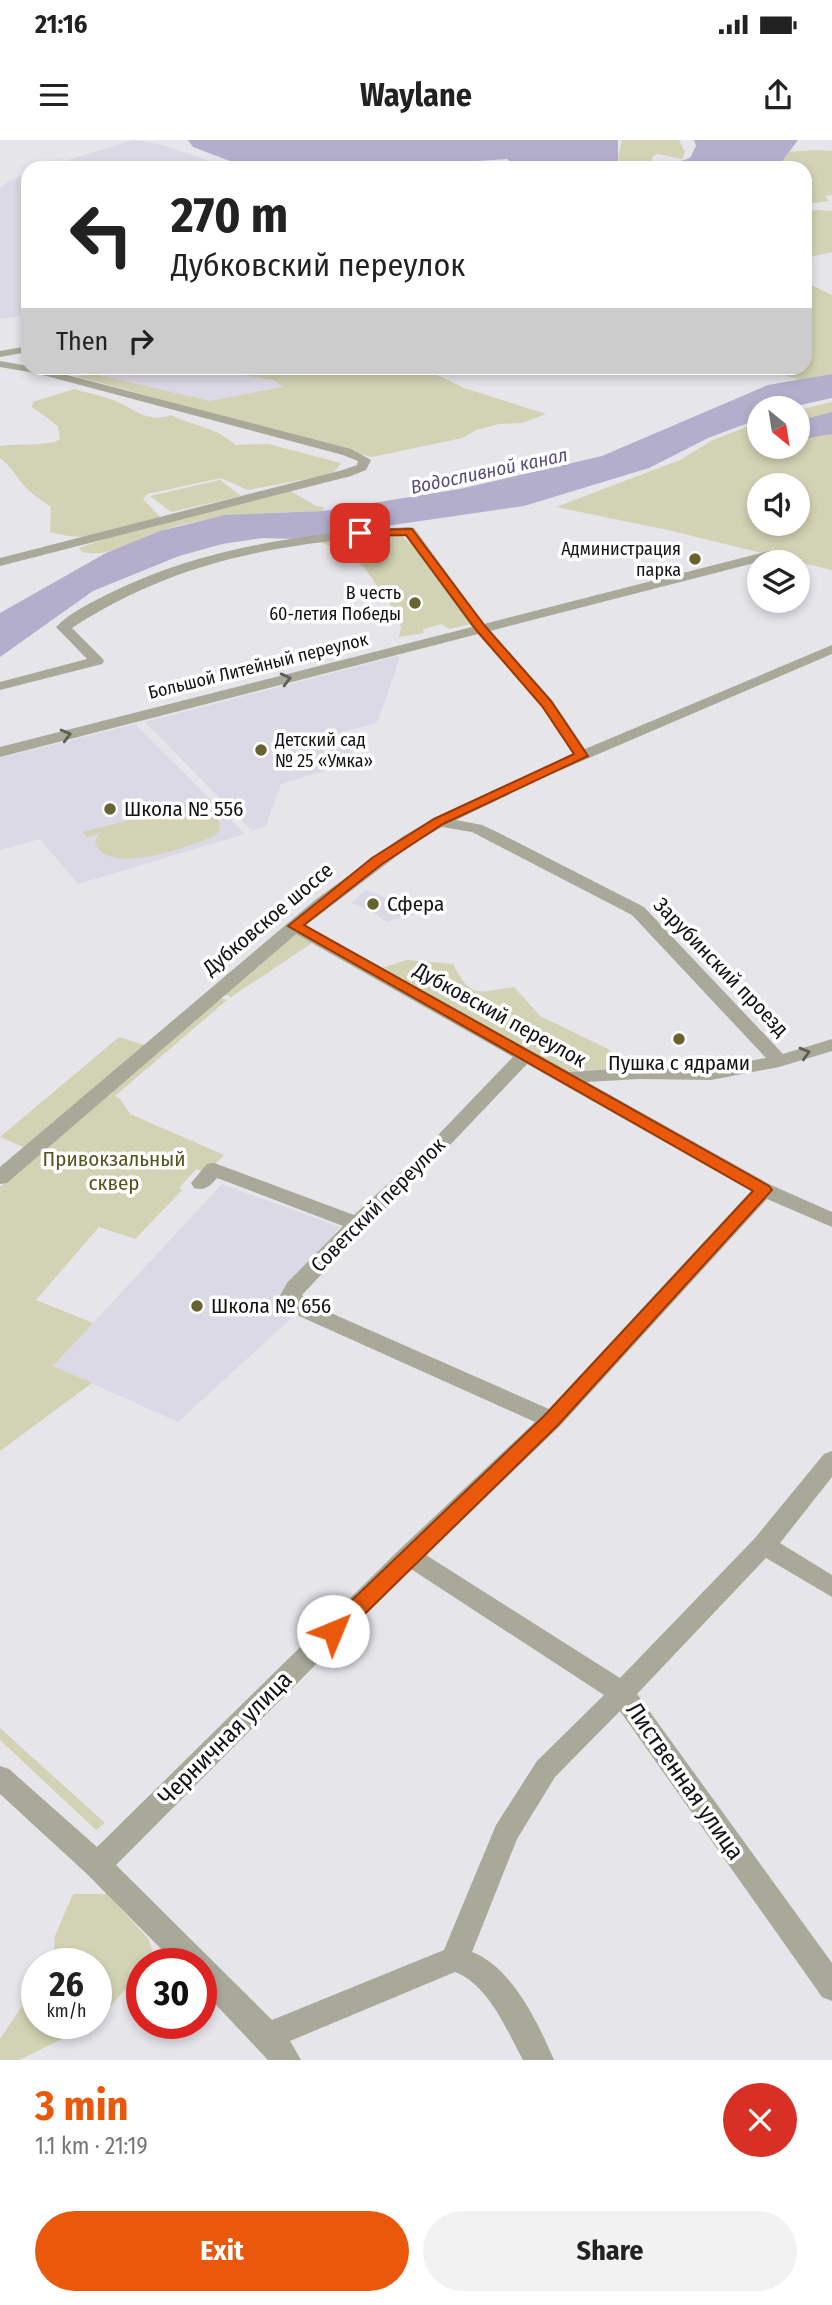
<!DOCTYPE html>
<html lang="en">
<head>
<meta charset="utf-8">
<style>
	body { margin:0; font-family:"Fira Sans Condensed",sans-serif; background:#f2f2f2; color:#222; height:100vh; display:flex; flex-direction:column; font-size:26px; white-space:nowrap }
	* { box-sizing:border-box; margin:0 }
	p { font-size:23px; color:#767676 }
	.icon { flex:none; width:38px; height:38px; fill:none; stroke:currentColor; stroke-width:2; stroke-linecap:round; stroke-linejoin:round }
	.map { position:relative; height:1920px; overflow:hidden }
	.drawer { display:flex; flex-direction:column; background:#fff; flex:1 }
	.drawer>* { flex:none }
	.top-card { position:absolute; left:21px; top:21px; width:791px; height:214px; border-radius:21px; box-shadow:0 4px 10px #0003; background:#fff; color:#222; overflow:hidden }
	.needle { width:46px; rotate:150deg }
	.fabs { position:absolute; left:747px; top:256px; display:grid; gap:14px }
	.fabs a { display:grid; place-items:center; width:63px; height:63px; border-radius:50%; background:#fff; box-shadow:0 4px 10px #0003; font-size:35px }
	.speed { position:absolute; left:21px; top:1808px; display:flex; gap:14px; font-size:35px; font-weight:700; text-align:center }
	.speed>* { display:grid; place-content:center; width:91px; height:91px; border-radius:50%; background:#fff; box-shadow:0 4px 10px #0003; line-height:1 }
	.speed small { font-size:18px; font-weight:400 }
	.speed .limit { border:10px solid #d22; background:#fff; color:#111 }
	.pin { position:absolute; display:grid; place-items:center; width:60px; height:60px; color:#fff; margin:-30px; border-radius:14px; box-shadow:0 4px 10px #0006 }
	.me { position:absolute; width:77px; margin:-38px; rotate:45deg; stroke-linejoin:round; filter:drop-shadow(0 0 5px #0008) }
	.turn { display:flex; align-items:center; gap:24px; height:147px; padding:0 35px; font-size:32px }
	.turn .icon { width:91px; height:91px; stroke-width:2.5 }
	.turn b { display:block; font-size:49px; line-height:60px }
	.then { display:flex; align-items:center; height:66px; padding:0 35px; background:#0003; gap:14px; font-size:26px }
	.round { display:grid; place-items:center; flex:none; width:74px; height:74px; border-radius:37px; background:#f2f2f2 }
	.summary { display:flex; align-items:center; justify-content:space-between; height:119px; padding:0 35px }
	h1 { font-size:42px; font-weight:700; line-height:52px; color:#ea580c }
	.action { display:flex; gap:14px; margin-top:auto; padding:14px 35px }
	.action a { flex:1; height:80px; border-radius:42px; background:#ea580c; color:#fff; font-size:28px; font-weight:700; line-height:80px; text-align:center }
	.action a+a { background:#f2f2f2; color:#222 }
	.status { display:flex; justify-content:space-between; align-items:center; height:49px; padding:0 35px; background:#fff; direction:ltr }
	.status svg { height:19px; fill:currentColor }
	header { display:flex; justify-content:space-between; align-items:center; height:91px; padding:0 35px; background:#fff; font-size:32px; font-weight:700 }
	.map>svg:first-child { display:block }
	.built { fill:#dcd9e6 }
	.green { fill:#d2d2b4; fill-rule:evenodd }
	.water { fill:#b4aecd }
	.lines { fill:none; stroke-linecap:round; stroke-linejoin:round }
	.minor { fill:#a9a99a; fill-rule:evenodd }
	.oneway { stroke:#5e5e58 }
	.route { fill:#ea580c; stroke:#983908; stroke-width:2 }
	.poi-dot { fill:#676431; stroke:#fff; stroke-width:2.5 }
	.labels { text-anchor:middle; dominant-baseline:central; stroke-width:7; stroke-linejoin:round; paint-order:stroke }
	.far-poi-label { font-size:18px; fill:#141315; stroke:#fff; text-anchor:end }
	.far-street-label { font-size:18px; fill:#141315; stroke:#fff }
	.far-water-label { font-size:19px; font-style:italic; fill:#594d7b; stroke:#fff }
	.poi-label { font-size:21px; fill:#141315; stroke:#fff; text-anchor:start }
	.street-label { font-size:21px; fill:#141315; stroke:#fff }
	.park-label { font-size:21px; fill:#56531d; stroke:#fff }
	.near-street-label { font-size:24px; fill:#141315; stroke:#fff }
</style>
</head>
<body>
<div class="status"><b>21:16</b><svg viewBox="0 0 49 12"><path d="M0 12V9h3v3zM5 12V6h3v6zM10 12V3h3v9zM15 12V0h3v12zM26 1h20v11H26zM47 4h2v5h-2z"/></svg></div>
<header><svg class="icon" aria-label="menu" viewBox="0 0 24 24"><path d="M4 6h16M4 12h16M4 18h16"/></svg>Waylane<svg class="icon" aria-label="share" viewBox="0 0 24 24"><path d="M12 15V3M7 8l5-5 5 5M5 13v7h14v-7"/></svg></header>
<div class="map">
<svg width="832" height="1920" viewBox="0 0 832 1920">
	<rect width="100%" height="100%" fill="#e5e5ea"/>
	<path class="built" d="M134,0l25,4 51,17 35,7h-203z
		M28,33v142l-28,4v-131l9,-7z
		M68,228h196l29,20 -83,16z
		M397,516l3,2 -23,65 -43,11 26,26 -79,24 -15,42 -14,5 -107,-109z
		M135,584l110,110 -167,50 -38,-45 -40,11v-92z
		M366,750l54,22 -33,10 -15,-11 -21,-8z
		M222,1044l118,43 -64,71 19,17 -117,107 -125,-56z"/>
	<path class="green" d="M622,0h57l6,12 -3,7 -24,-5 -5,2 -3,10h-27l-5,-8z
		M816,10l16,1v44l-7,1 4,5 -24,3v-36h-28l9,-16z
		M818,70l14,1v41l-27,6v-46z
		M805,142l27,13v79l-33,6 -34,-12h40z
		M239,228h202l-10,4 33,16 82,26 -24,9 -23,1 -23,6 -14,8 -90,19 -297,-81 19,-2 116,27 73,-14 -9,-7 -37,-6z
		M74,249c14,4 30,7 44,13 19,9 31,21 53,13 21,11 46,12 64,30l33,-1 73,19 -8,11 -85,16 -27,-12 -74,16 -4,5 18,19c-43,13 -67,26 -111,14l1,-25c-10,-7 -20,-13 -28,-23 -10,-11 -9,-15 -23,-26v-12c21,-3 39,1 60,-6l-2,-14 -26,-19 1,-5z
		M832,262v168l-164,-40 -112,-23 124,-47 33,-20 46,-18 1,24h38v-36zM760,345h38v38h-38z
		M220,340l21,16 -70,16 -21,-16z
		M289,350l27,16 8,1 -1,4c-56,2 -111,2 -165,21 -24,9 -50,26 -76,20l-3,-4 46,-16z
		M400,395c30,22 50,58 70,89l-21,5 -7,-5 -19,5 1,4 -25,4 2,-9 -2,-11 -35,-50 -27,-18 -20,-8z
		M194,663l4,4 -4,2 18,5 6,5 2,11 -6,6c-24,11 -109,41 -119,6l4,-8 -12,3 -4,-5z
		M294,790l21,11 -84,56 -10,-4z
		M407,820l46,4c18,36 25,28 61,23l26,29 68,33 14,16 -3,3 -52,4 -185,-104z
		M215,856l12,4 -112,96 5,3 10,15 94,41 -17,18 -11,-4 -17,19 3,2 -47,49 -36,-12 -63,73 57,23 -40,43 39,17 -92,68v-264z
		M119,897l28,9 -119,103 -28,-12z
		M0,1588l105,95 -9,7 -96,-90z
		M73,1754h35l41,46 7,23 -14,1v19l-10,-1 -36,40v-58h-43l2,-28z
		M37,1844v39h58l-76,37h-19v-21z"/>
	<path class="water" d="M188,0h430v22l8,6h-109l-10,-9 -29,2 -18,7h-204l-13,-2 -50,-19z
		M694,0h104l-21,28h-119l32,-10 6,-12z
		M832,234v24l-45,10h-27l-1,11 -51,19 -59,30 -125,38 -228,33 -33,-1 -41,6 -43,12 -86,35 -93,66v-44l106,-60 54,-22 65,-16 98,-4 137,-22 142,-33 166,-71z
		M832,272v22l-34,6v-19z"/>
	<g class="lines">
		<path class="minor" d="M28,206v6l-28,5v-6z
			M0,221l40,7 311,81 20,11 -5,10 -15,6 -351,90v-8l343,-88 14,-5 1,-4 -15,-6 -308,-82 -35,-6z
			M409,387l5,1 70,96 285,-73 5,1v6l-284,73 62,69 33,49 247,-104v9l-285,122 -91,44 26,5 15,7 147,75 139,147 49,-15v12l-53,16 -68,13 -72,-1 -52,3 184,103 61,27v15l-65,-28 -207,227 -134,129 194,123 135,-140 69,-84 8,-3v26l-52,66 52,32v22l-66,-39 -129,136 195,269v38l-10,-4 -202,-286 -65,66 -38,62 -45,113c40,15 66,71 82,108h-31c-16,-29 -34,-75 -68,-88l-165,69 11,19h-33l-67,-71v-25h-25l-89,-90 -87,-80v-28l9,3 88,78 303,-298 135,-127 -236,-106 -20,-19 8,-14 56,-57 -126,-48c-7,8 -11,13 -23,10l-3,-5 16,-19 7,-1 140,52 62,-57 97,-101 -217,-123 -289,249 -7,1v-17l315,-267 87,-63 31,-18 140,-65 -32,-48 -63,-72 -478,123v-10l472,-120 -67,-92c-122,7 -229,25 -333,93l30,30 2,3 -2,3 -102,26v-8l87,-23 -31,-32c13,-14 36,-25 54,-34 94,-46 196,-60 299,-66zM442,687l30,5 160,83 134,143 -55,10 -72,-1 -70,5 -263,-147 108,-82zM527,924l224,127 -202,218 -234,-103 -13,-11 62,-66 66,-63zM411,1429l193,126 -67,66 -41,64 -52,125 -172,70 -156,-155z"/>
	</g>
	<defs><path id="oneway-chevron" d="M-2-3.5L2.5 0L-2 3.5" fill="none" stroke-width="1.6" stroke-linecap="round" stroke-linejoin="round" transform="scale(1.75)"/></defs>
	<g class="oneway">
		<use href="#oneway-chevron" transform="translate(286 539) rotate(-14)"/>
		<use href="#oneway-chevron" transform="translate(66 595) rotate(-15)"/>
		<use href="#oneway-chevron" transform="translate(805 913) rotate(-16)"/>
	</g>
	<path class="route" d="M412,389l73,97 66,75 37,55 -145,68 -61,40 -78,61 465,261 3,4 -214,235 -217,212 -8,2 -7,-2 -3,-6 3,-6 219,-210 208,-224 -465,-265 84,-68 62,-39 140,-65 -32,-48 -65,-75 -71,-96 -46,1 -6,-3 6,-3z"/>
	<g class="poi-dot">
		<circle cx="695" cy="419" r="7"/>
		<circle cx="415" cy="463" r="7"/>
		<circle cx="261" cy="610" r="7"/>
		<circle cx="110" cy="669" r="7"/>
		<circle cx="373" cy="764" r="7"/>
		<circle cx="679" cy="899" r="7"/>
		<circle cx="197" cy="1166" r="7"/>
	</g>
	<g class="labels">
		<g class="far-poi-label">
			<text x="681" y="409">Администрация<tspan x="681" dy="21">парка</tspan></text>
			<text x="401" y="453">В честь<tspan x="401" dy="21">60-летия Победы</tspan></text>
			<text x="275" y="600" text-anchor="start">Детский сад<tspan x="275" dy="21">№ 25 «Умка»</tspan></text>
		</g>
		<g class="far-street-label">
			<text transform="translate(258 526) rotate(-14)">Большой Литейный переулок</text>
		</g>
		<g class="far-water-label">
			<text transform="translate(489 331) rotate(-12)">Водосливной канал</text>
		</g>
		<g class="poi-label">
			<text x="124" y="669">Школа № 556</text>
			<text x="387" y="764">Сфера</text>
			<text x="679" y="923" text-anchor="middle">Пушка с ядрами</text>
			<text x="211" y="1166">Школа № 656</text>
		</g>
		<g class="street-label">
			<text transform="translate(268 779) rotate(-40)">Дубковское шоссе</text>
			<text transform="translate(721 827) rotate(46)">Зарубинский проезд</text>
			<text transform="translate(500 875) rotate(29)">Дубковский переулок</text>
			<text transform="translate(378 1065) rotate(-45)">Советский переулок</text>
		</g>
		<g class="park-label">
			<text x="114" y="1019">Привокзальный<tspan x="114" dy="24">сквер</tspan></text>
		</g>
		<g class="near-street-label">
			<text transform="translate(225 1598) rotate(-45)">Черничная улица</text>
			<text transform="translate(685 1641) rotate(55)">Лиственная улица</text>
		</g>
	</g>
</svg>
<div class="fabs">
<a><svg class="needle" viewBox="-14 -14 28 28"><path d="M0-13l5 13h-10z" fill="#e53935"/><path d="M0 13l5-13h-10z" fill="#767676"/></svg></a>
<a><svg class="icon" aria-label="sound" viewBox="0 0 24 24"><path d="M4 9h4l5-4v14l-5-4H4zM17 9q2 3 0 6"/></svg></a>
<a><svg class="icon" aria-label="layers" viewBox="0 0 24 24"><path d="M12 4l9 5-9 5-9-5zM3 14l9 5 9-5"/></svg></a>
</div>
<div class="speed"><div>26<small>km/h</small></div><div class="limit">30</div></div>
<div class="pin" style="left:360px;top:393px;background:#d93025"><svg class="icon" aria-label="arrive" viewBox="0 0 24 24"><path d="M6 21V4h12l-3 4 3 4H6"/></svg></div>
<svg class="me" style="left:333px;top:1491px" viewBox="-20 -20 40 40"><circle r="19" fill="#fff"/><path d="M0-13L10 11 0 6-10 11z" fill="#ea580c"/></svg>
<div class="top-card">
<div class="turn"><svg class="icon" aria-label="left" viewBox="0 0 24 24"><path d="M17 20v-9H6M10 6l-5 5 5 5"/></svg><div><b>270 m</b>Дубковский переулок</div></div>
<div class="then">Then<svg class="icon" aria-label="right" viewBox="0 0 24 24"><path d="M7 20v-9h11M14 6l5 5-5 5"/></svg></div>
</div>
</div>
<section class="drawer">
<div class="summary"><div><h1>3 min</h1><p>1.1 km · 21:19</p></div><a class="round" style="background:#d93025;color:#fff"><svg class="icon" aria-label="close" viewBox="0 0 24 24"><path d="M6 6l12 12M18 6L6 18"/></svg></a></div>
<div class="action"><a>Exit</a><a>Share</a></div>
</section>
</body>
</html>
